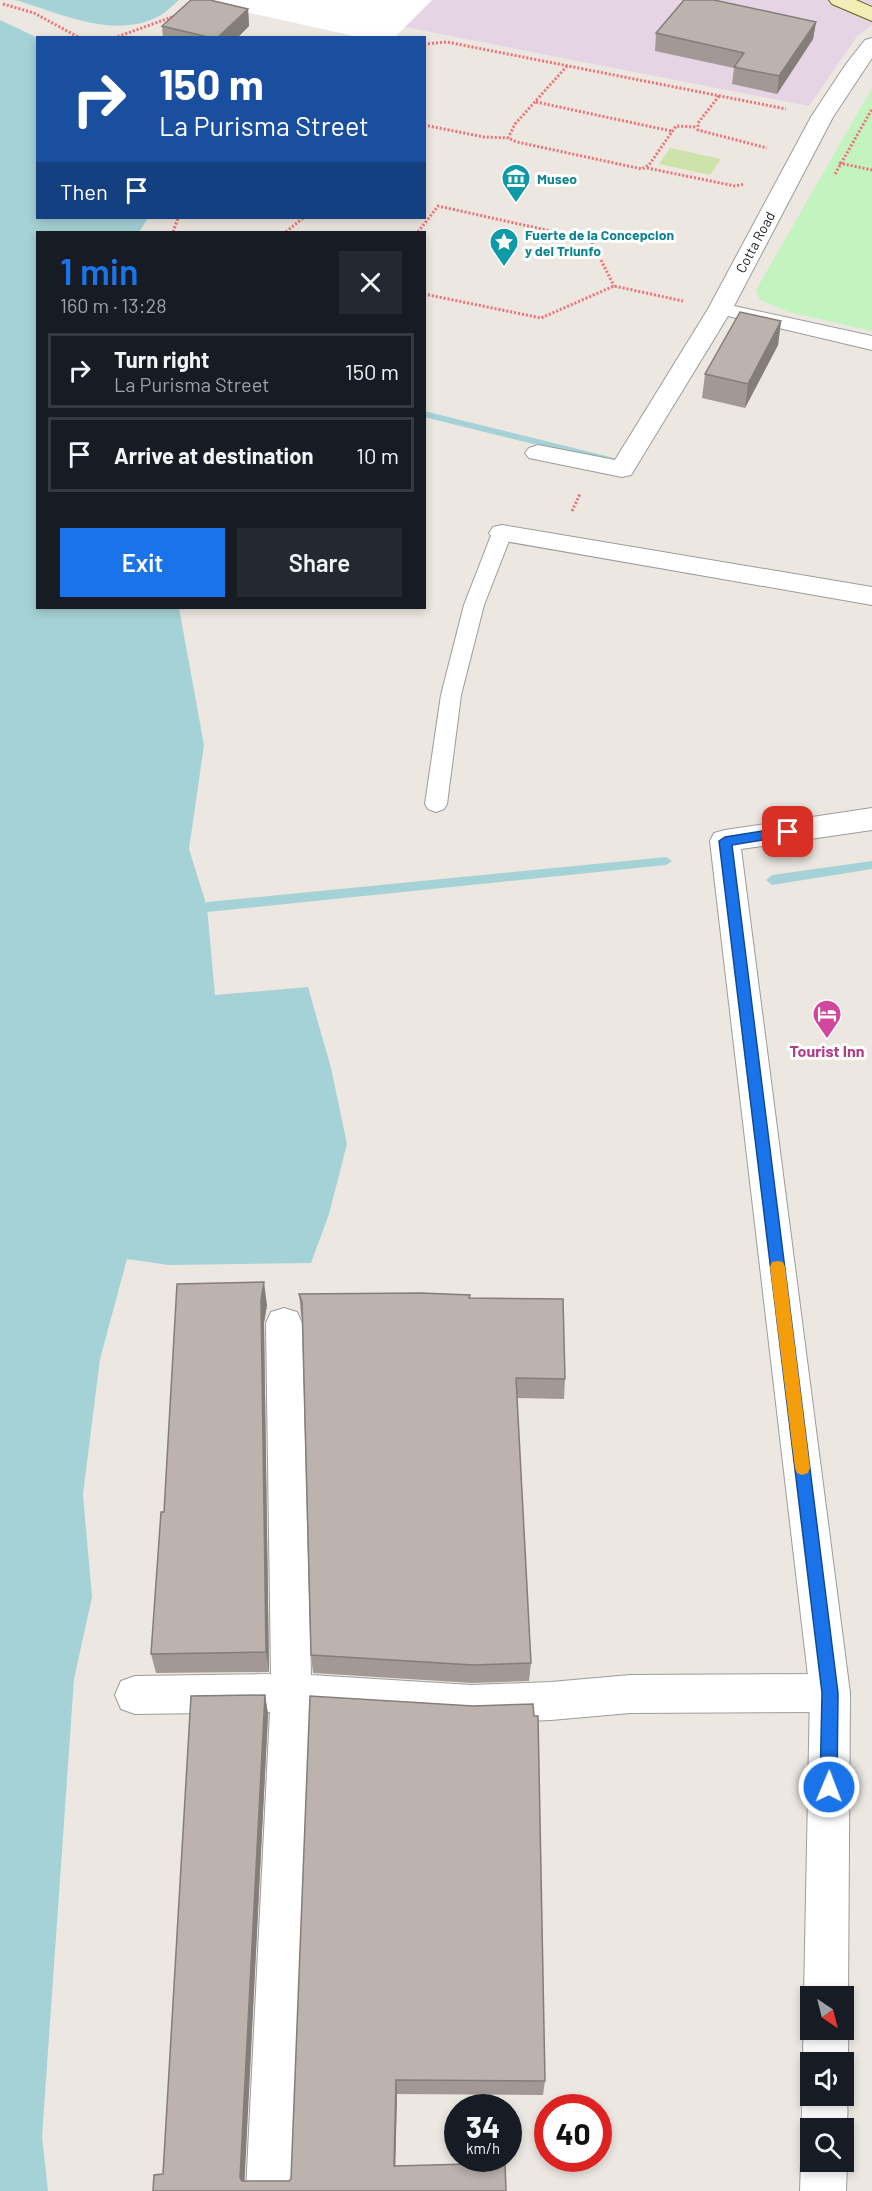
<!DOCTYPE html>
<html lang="en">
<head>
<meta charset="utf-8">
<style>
	body { margin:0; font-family:Barlow,sans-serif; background:#242831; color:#f1f3f6; height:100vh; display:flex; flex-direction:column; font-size:22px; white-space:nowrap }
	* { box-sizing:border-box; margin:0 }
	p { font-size:20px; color:#9ea1a6 }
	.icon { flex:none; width:33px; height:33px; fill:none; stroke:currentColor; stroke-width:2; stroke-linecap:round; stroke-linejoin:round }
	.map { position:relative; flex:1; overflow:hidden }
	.details { position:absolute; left:36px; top:231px; width:390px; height:378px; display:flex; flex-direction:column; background:#171b24; border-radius:0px; box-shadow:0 3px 9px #0003 }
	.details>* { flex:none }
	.guide { position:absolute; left:36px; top:36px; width:390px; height:183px; border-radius:0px; box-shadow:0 3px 9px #0003; background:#1a4fa0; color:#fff; overflow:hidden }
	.needle { width:39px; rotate:145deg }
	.tools { position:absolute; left:800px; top:1986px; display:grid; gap:12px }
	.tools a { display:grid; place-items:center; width:54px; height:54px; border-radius:0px; background:#171b24; box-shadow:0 3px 9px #0003; font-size:30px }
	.speed { position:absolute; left:444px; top:2094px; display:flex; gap:12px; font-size:30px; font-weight:700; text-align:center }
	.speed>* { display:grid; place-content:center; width:78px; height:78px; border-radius:50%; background:#171b24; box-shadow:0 3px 9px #0003; line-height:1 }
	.speed small { font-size:15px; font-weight:400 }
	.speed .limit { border:9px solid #d22; background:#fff; color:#111 }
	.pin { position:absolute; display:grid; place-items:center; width:51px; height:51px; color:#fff; margin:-26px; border-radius:12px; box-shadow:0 3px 9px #0006 }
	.me { position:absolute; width:66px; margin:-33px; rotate:1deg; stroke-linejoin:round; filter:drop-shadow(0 0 4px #0008) }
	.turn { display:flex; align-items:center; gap:21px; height:126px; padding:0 24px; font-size:27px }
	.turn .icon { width:78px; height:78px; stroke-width:2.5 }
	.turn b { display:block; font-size:42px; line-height:51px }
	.then { display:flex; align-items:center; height:57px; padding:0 24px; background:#0003; gap:12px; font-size:22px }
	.round { display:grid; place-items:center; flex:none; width:63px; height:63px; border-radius:0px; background:#242831 }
	.summary { display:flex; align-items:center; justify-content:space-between; height:102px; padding:0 24px }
	h1 { font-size:36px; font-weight:600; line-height:45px; color:#1a73e8 }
	.primary-button { display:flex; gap:12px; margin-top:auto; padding:12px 24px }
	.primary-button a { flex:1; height:69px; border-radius:0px; background:#1a73e8; color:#fff; font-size:24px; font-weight:600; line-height:69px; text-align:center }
	.primary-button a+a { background:#242831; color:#f1f3f6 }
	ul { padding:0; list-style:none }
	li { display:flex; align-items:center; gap:18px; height:75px; margin:0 12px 9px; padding:0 12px; border:3px solid #363941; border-radius:0px }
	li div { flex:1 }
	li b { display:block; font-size:22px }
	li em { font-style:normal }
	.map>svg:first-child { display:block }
	.industrial { fill:#e4d4e4 }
	.grass { fill:#cee3aa }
	.park { fill:#c3f4c0 }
	.water { fill:#a5d2d6 }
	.pier { fill:#fff }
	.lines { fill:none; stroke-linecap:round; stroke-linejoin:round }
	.stream { fill:#a5d2d6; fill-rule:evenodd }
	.service-casing { stroke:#9c9c9c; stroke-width:2 }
	.minor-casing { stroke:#9c9c9c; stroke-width:2 }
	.tertiary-casing { stroke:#9c9c9c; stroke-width:2 }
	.secondary-casing { stroke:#67650d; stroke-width:2 }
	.path { stroke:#ee7175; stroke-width:3; stroke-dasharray:2 2; stroke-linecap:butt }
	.service { fill:#fff; fill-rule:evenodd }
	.minor { fill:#fff; fill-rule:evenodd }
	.tertiary { fill:#fff; fill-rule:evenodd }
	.secondary { fill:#f3eeb8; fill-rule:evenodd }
	.wall { fill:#a29996 }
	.shaded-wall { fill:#847d7a }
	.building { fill:#bcb2ae; stroke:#847d7a; stroke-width:1.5 }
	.route { fill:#1a73e8; stroke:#114b97; stroke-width:1.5 }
	.slow { fill:#f59e0b }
	.labels { text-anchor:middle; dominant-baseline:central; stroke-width:6; stroke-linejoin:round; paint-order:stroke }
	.far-culture-label { font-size:14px; font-weight:bold; fill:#0d838f; stroke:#fff; text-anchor:start }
	.far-street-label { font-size:14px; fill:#1b1b1b; stroke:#fff }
	.hotel-label { font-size:16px; font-weight:bold; fill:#b23c85; stroke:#fff }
</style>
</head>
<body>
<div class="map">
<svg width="872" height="2191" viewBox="0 0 872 2191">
	<rect width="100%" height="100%" fill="#ece7e1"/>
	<path class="industrial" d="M191,0h681v25l-15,11 -48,70 -404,-79 -11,10h-36z"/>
	<path class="grass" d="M670,148l51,11 -11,16 -51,-11z"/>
	<path class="park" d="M872,88v243l-84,-19 -28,-12 -4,-10z"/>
	<path class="water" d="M15,0h164c-6,5 -12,11 -18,15 -46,26 -100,-2 -146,-15z
		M0,20l38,18v180h110l-9,14h-101v376h141l25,137 -15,104 18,58 8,88 93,-8 23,81 16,76 -18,70 -18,49 -142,2 -42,-6 -27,100 -17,135 9,103 -18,82 -32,458 6,54h-48z"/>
	<path class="pier" d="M191,0h241l-38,38 -36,-1z"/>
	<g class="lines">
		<path class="stream" d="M424,411l190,47 1,2 -5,3 -186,-46z
			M666,857l6,4 -6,4 -459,47 -6,-5 6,-5z
			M872,861v8l-100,16 -6,-5 6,-5z"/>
		<g class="service-casing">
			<path id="service" d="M502,527l7,2 3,4 -28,72 -23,90 -14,109 -3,5 -8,3 -8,-3 -3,-5 16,-109 23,-90 28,-72 3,-4z"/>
		</g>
		<g class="minor-casing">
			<path id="minor" d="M872,38v20l-39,59 -99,189 138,30v14l-144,-34 -97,159 -9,2 -93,-19 -4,-5 4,-5 9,-3 77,15 93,-151 103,-192 35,-53 19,-24z
				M502,525l370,62v18l-379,-66 -4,-6 4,-6z
				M284,1308l13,4 5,11 9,352 161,10 79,-3 79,-7 200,-1 14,6 6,13 -6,13 -14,6 -200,1 -79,7 -79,3 -162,-10 -18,478h-46l24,-479 -135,2 -14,-5 -6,-14 6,-14 14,-5 136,-2 -5,-351 5,-11z"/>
		</g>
		<g class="tertiary-casing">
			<path id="tertiary" d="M872,808v22l-131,19 109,844 -2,303 -5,11v-11h-33v14l-6,-14 6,-303 -100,-852 4,-8 11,-3z
				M810,2016v14h33v-12c7,17 7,37 0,54v-10h-33l-1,16c-8,-21 -8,-42 1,-62z
				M809,2080l1,16h33v-10c6,15 6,35 0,51v-9h-33v17l-2,-1c-9,-22 -8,-42 1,-64z
				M810,2145v17h33v-9l4,9 -1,29h-46l1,-29z"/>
		</g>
		<g class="secondary-casing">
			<path id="secondary" d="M829,0h27l16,7v14l-40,-17z"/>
		</g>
		<path class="path" d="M3,4l31,9 46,25
			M114,38l58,-21
			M424,44l23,-2 339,67
			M567,66l-52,58 -7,14 9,4 125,27 7,-4 27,-39 21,1
			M719,96l-21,27v7l69,18
			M536,102l135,29
			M424,125l60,12 24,1
			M839,163l33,7
			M647,168l88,18 10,-2
			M835,174l37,-65
			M173,232l5,-14
			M286,232l17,-14
			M418,232l20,-26 153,34 23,46
			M424,294l117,24 73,-32 69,15
			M572,511l8,-17"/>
		<use href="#service" class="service"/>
		<use href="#minor" class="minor"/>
		<use href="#tertiary" class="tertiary"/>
		<use href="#secondary" class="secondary"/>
	</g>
	<path class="wall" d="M248,9l1,17 -12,12h-74l-1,-12z
		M816,22l-3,17 -36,55 -45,-10 2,-16 -79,-17 1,-18z
		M781,321l-3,24 -33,63 -43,-10 3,-24z
		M299,1294l170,4 96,81 -1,20 -47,-1 14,265 -2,18 -57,2 -159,-10 -2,-18 -8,-335 -2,-5z
		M267,1305l-3,18 5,349 -113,1 -5,-19 13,-142z
		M265,1695l3,19 -24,467h45l2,-2 19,-483 235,385 -2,14 -146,-1 -2,72 111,25h-353l10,-17z"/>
	<path class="shaded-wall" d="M248,9l1,17 -12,12h-20z
		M816,22l-3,17 -36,55 2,-18z
		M781,321l-3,24 -33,63 3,-24z
		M264,1282l3,23 -3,18 5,349 -3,-20 -5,-352z
		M265,1695l3,19 -24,477 -4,-13z
		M396,2080l1,14 -2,84 -1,-12z"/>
	<path class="building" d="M191,0h19l38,9 -31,29h-5l-50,-12z
		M684,0h30l102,22 -37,54 -45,-9 10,-14 -88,-20z
		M740,312l41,9 -33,63 -43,-10z
		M264,1282l-3,18 5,352 -115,2 10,-142h3l13,-228z
		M420,1293l50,2 -1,3 94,1 2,80 -49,-1 15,285 -58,2 -162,-10 -9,-353 -3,-8z
		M265,1695l-25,483 2,3h47l2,-2 19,-483 163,10 60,-2 1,12h4l7,365 -149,-1 -2,86 111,-3 1,28h-353l1,-16 9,-1 28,-478z"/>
	<path class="route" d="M788,827l4,2 2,3 -2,3 -60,10 106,848 -1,94 -2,6 -6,2 -6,-2 -3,-6 2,-94 -103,-852 6,-4z"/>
	<path class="slow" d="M778,1261l5,1 2,5 25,201 -2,5 -6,2 -5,-2 -2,-5 -25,-201 2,-5z"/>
	<defs>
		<g id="museum-pin" transform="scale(1.5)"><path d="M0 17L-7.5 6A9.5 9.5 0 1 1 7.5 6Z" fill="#0f9aa8" stroke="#fff"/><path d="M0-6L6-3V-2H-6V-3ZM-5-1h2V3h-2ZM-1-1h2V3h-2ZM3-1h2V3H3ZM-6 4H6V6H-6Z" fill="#fff"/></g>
		<g id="sight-pin" transform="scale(1.5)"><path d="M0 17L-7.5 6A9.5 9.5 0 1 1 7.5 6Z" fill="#0f9aa8" stroke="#fff"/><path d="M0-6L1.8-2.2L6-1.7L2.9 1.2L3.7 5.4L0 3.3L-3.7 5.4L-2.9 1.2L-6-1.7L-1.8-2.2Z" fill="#fff"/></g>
		<g id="hotel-pin" transform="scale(1.5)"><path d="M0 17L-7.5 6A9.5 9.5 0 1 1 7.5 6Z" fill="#d1479c" stroke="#fff"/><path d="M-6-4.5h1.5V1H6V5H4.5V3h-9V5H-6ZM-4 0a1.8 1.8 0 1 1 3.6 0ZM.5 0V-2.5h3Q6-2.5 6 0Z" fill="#fff"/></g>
	</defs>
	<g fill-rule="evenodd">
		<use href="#museum-pin" x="516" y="178"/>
		<use href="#sight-pin" x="504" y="242"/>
		<use href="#hotel-pin" x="827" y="1014"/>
	</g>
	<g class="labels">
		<g class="far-culture-label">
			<text x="537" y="178">Museo</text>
			<text x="525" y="234">Fuerte de la Concepcion<tspan x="525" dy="16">y del Triunfo</tspan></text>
		</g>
		<g class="far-street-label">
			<text transform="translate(755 242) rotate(-62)">Cotta Road</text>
		</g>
		<g class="hotel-label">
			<text x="827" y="1050">Tourist Inn</text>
		</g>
	</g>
</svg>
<div class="tools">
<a><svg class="needle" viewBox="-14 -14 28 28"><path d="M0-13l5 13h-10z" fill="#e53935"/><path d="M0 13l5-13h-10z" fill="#9ea1a6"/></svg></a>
<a><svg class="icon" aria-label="sound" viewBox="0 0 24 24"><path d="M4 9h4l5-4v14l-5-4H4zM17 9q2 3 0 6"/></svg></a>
<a><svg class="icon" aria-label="search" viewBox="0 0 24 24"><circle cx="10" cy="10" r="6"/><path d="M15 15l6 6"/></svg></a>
</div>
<div class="speed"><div>34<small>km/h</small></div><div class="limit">40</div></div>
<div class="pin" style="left:788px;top:832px;background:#d93025"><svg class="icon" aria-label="arrive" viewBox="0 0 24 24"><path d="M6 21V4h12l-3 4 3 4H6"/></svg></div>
<svg class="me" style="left:829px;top:1787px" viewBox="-20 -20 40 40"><circle r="17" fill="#1a73e8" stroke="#fff" stroke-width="3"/><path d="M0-11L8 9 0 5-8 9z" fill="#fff"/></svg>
<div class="guide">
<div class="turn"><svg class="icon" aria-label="right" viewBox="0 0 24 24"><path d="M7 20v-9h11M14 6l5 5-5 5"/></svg><div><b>150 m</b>La Purisma Street</div></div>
<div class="then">Then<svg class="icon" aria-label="arrive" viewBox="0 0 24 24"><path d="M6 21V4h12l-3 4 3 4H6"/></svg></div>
</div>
<section class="details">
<div class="summary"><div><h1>1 min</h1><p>160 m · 13:28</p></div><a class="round"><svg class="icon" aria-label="close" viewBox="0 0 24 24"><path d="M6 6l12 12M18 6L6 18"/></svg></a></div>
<ul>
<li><svg class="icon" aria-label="right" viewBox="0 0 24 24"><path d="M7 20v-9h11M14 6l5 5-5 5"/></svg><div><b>Turn right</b><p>La Purisma Street</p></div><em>150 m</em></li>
<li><svg class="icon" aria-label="arrive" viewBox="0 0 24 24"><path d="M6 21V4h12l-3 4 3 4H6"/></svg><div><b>Arrive at destination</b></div><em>10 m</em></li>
</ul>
<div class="primary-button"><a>Exit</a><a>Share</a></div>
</section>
</div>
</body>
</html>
